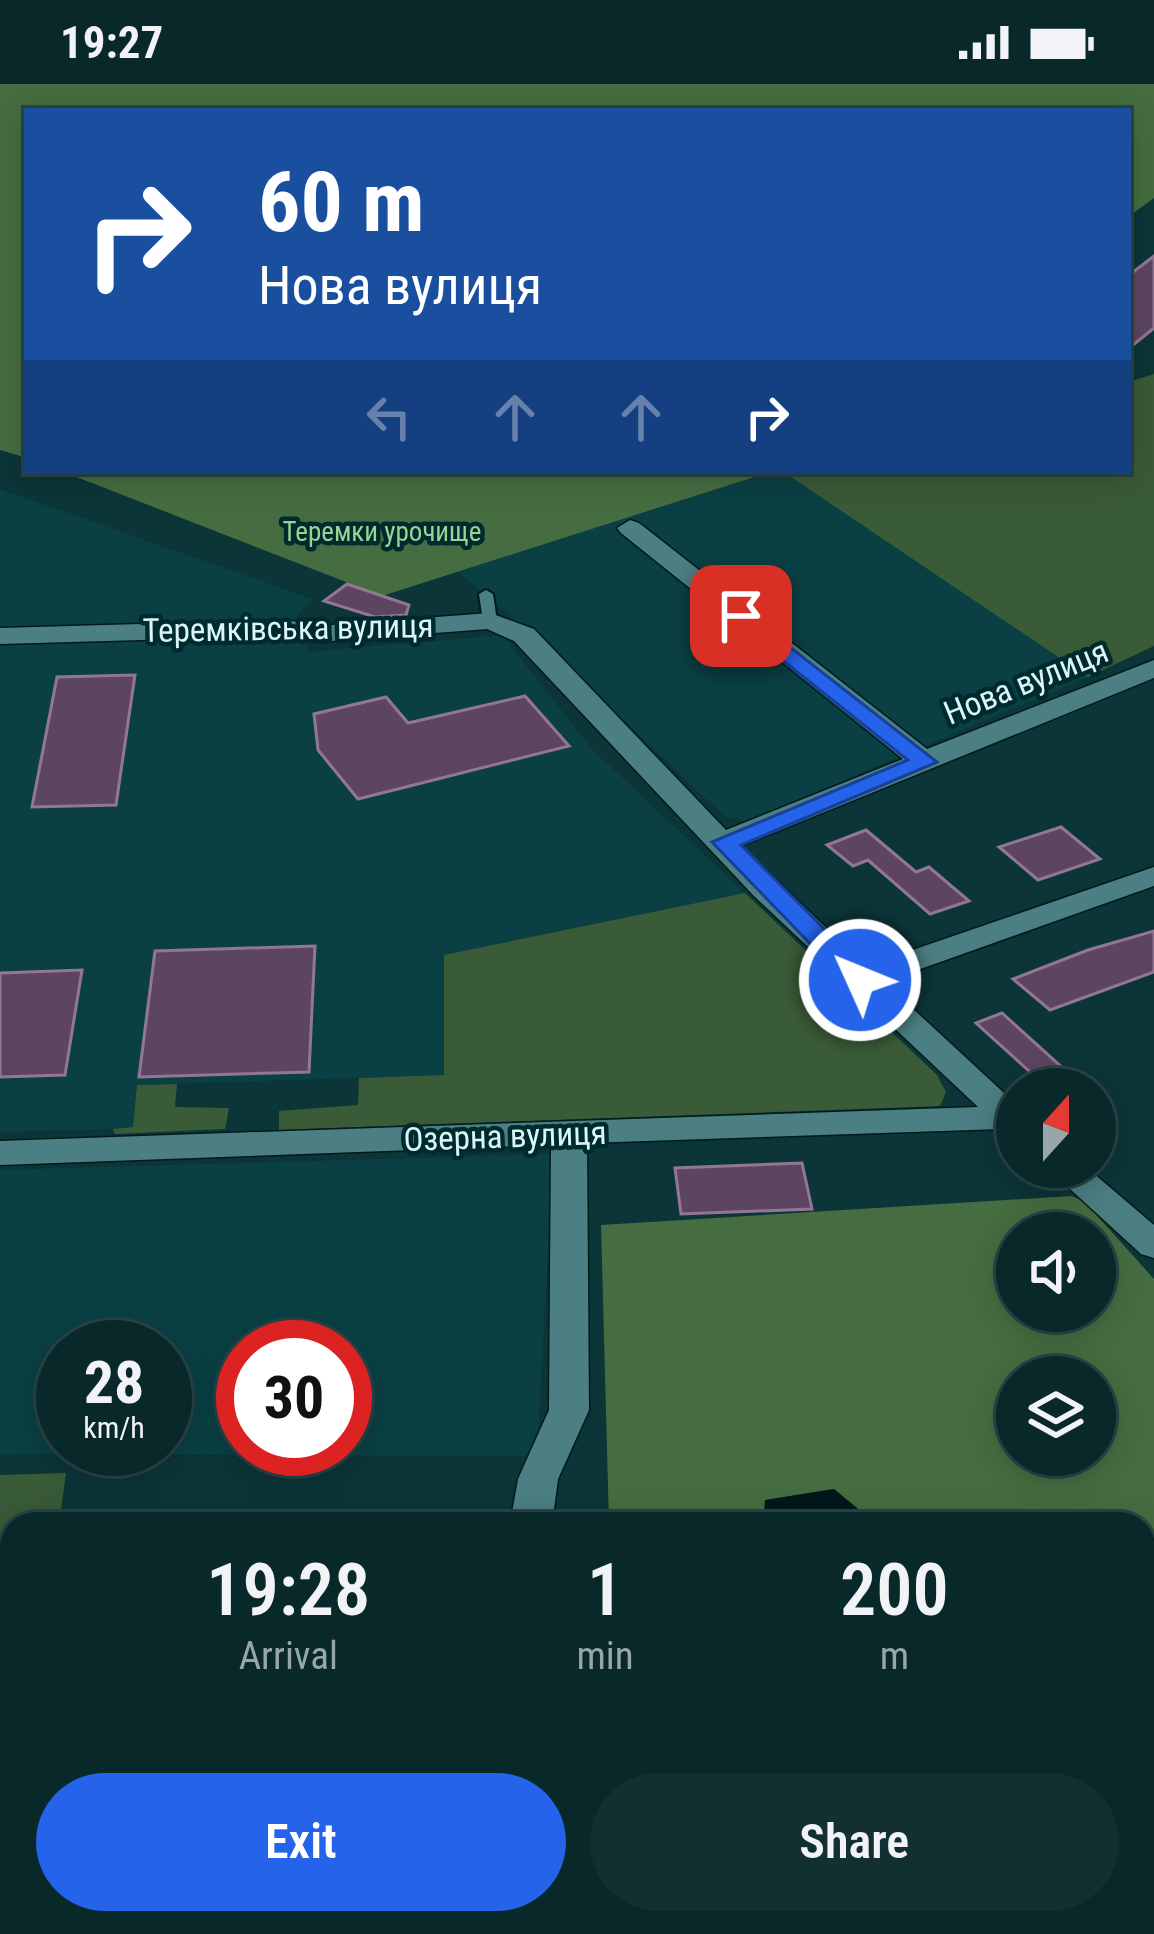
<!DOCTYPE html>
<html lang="en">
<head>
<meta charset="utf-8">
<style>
	body { margin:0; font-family:"Roboto Condensed",sans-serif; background:#123032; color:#f1f3f6; height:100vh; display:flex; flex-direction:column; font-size:45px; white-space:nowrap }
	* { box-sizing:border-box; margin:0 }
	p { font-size:39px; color:#99a6a8 }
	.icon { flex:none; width:66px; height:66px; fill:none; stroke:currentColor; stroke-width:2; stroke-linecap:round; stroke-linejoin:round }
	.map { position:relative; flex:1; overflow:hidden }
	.panel { position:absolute; left:0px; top:1428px; width:1155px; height:423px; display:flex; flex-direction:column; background:#09282a; border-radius:36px 36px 0 0; box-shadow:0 6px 30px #0003,0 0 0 3px #294447 }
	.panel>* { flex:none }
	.hud { position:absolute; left:24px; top:24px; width:1107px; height:366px; border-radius:0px; box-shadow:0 6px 30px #0003,0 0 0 3px #294447; background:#1a4fa0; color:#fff; overflow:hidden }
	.needle { width:78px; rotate:21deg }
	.fabs { position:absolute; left:996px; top:984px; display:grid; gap:24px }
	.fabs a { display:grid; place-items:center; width:120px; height:120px; border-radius:50%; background:#09282a; box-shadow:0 6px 30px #0003,0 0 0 3px #294447; font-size:60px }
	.speed { position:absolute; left:36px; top:1236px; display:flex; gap:24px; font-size:60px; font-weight:700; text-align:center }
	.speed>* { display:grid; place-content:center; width:156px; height:156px; border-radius:50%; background:#09282a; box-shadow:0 6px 30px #0003,0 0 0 3px #294447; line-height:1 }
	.speed small { font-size:30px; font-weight:400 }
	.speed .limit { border:18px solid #d22; background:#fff; color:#111 }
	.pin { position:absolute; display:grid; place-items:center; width:102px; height:102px; color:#fff; margin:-51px; border-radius:24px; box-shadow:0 6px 18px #0006 }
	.me { position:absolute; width:132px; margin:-66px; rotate:314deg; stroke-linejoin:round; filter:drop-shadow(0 0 9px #0008) }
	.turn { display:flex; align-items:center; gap:42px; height:252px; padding:0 36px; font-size:54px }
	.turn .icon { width:156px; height:156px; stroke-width:2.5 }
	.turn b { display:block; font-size:84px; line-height:102px }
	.lanes { display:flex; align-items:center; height:114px; padding:0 36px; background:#0003; justify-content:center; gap:60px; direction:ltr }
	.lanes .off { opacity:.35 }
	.eta { display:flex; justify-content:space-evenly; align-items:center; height:204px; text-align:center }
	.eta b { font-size:72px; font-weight:600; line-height:84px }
	.cta { display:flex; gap:24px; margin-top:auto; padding:24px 36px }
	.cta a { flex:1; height:138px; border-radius:72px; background:#2563eb; color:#fff; font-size:48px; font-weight:600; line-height:138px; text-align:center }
	.cta a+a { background:#123032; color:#f1f3f6 }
	.status { display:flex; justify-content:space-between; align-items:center; height:84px; padding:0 60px; background:#09282a; direction:ltr }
	.status svg { height:33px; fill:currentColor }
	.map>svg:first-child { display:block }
	.built { fill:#0a4044; fill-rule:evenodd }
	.green { fill:#3a5b37 }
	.forest { fill:#456d41; fill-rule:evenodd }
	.water { fill:#00181a }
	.building { fill:#5d4561; stroke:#927795; stroke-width:3 }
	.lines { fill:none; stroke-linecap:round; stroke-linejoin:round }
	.lane-casing { stroke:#011b1d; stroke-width:4 }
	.street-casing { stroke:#011b1d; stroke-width:3 }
	.lane { fill:#4c7f83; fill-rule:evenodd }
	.street { fill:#4c7f83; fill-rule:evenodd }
	.route { fill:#2563eb; stroke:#184099; stroke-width:3 }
	.labels { text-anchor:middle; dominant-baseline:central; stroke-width:9; stroke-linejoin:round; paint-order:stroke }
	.far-park-label { font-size:27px; fill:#99d592; stroke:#002b2e }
	.street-label { font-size:33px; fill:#dcf6f8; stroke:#002b2e }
</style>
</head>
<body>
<div class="status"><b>19:27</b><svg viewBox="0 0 49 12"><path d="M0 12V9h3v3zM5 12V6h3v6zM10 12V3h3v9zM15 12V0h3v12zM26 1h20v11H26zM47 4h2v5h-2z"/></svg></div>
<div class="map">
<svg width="1154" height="1850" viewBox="0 0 1154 1850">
	<rect width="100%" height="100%" fill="#0c3538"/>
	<path class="built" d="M773,387h9l306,206 -341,144 -23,-5 -192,-183 -74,-61z
		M0,405l312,110 -22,24 -290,4z
		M277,549l31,5 -1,14 195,-17 92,116 151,142 -300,62 -1,120 -307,10 -4,43 -133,4v-490z
		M553,1070l-16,302 -537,-2v-284zM63,1263h102v102h-102zM243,1263h102v102h-102z"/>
	<path class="green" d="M1154,290v272l-66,31 -306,-206h346v-89z
		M745,809l192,182 9,17 -6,14 -661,24v-19l79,-6 1,-27 85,-3v-120z
		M177,1000l-2,23 54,1 -4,21 -110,5 -2,-5 20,-2 4,-42z
		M66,1389l-7,51h-47v9h-12v-58z"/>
	<path class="forest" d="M0,0h1154v114l-26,19v-106h-1101v347l-27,-8z
		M61,387h712l-391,125z
		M1071,1112l13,5 70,78v503l-11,-11v-247h-267l-42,-35 -68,11 -3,24h-154l-8,-299zM1017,1149h78v78h-78zM1017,1293h78v78h-78z
		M654,1839h263l2,11h-293z"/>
	<path class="water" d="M834,1405l42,35h-113l2,-24z
		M1143,1688l11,10v152h-235l-2,-11h226z"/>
	<path class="building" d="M1154,172v72l-26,21v-73z
		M347,500l62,21 -3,10 -31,2 -51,-16z
		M135,591l-19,130 -84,2 25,-130z
		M525,612l44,50 -211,53 -40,-49 -4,-36 72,-17 22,26z
		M1061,743l39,32 -62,21 -39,-33z
		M866,746l50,42 13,-5 40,34 -39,13 -62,-54 -15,6 -26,-21z
		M1154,847v41l-104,38 -37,-31 75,-29z
		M315,862l-6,126 -170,5 16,-126z
		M82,886l-17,105 -65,2v-104z
		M1002,929l63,57 -26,10 -63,-57z
		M802,1079l10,46 -131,5 -6,-46z"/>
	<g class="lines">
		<g class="lane-casing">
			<path id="lane" d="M486,506l7,4 4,27 -7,4 -7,-4 -4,-27z
				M12,1618v18l-12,1v-18z
				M279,1839h24l-1,11h-24z"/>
		</g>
		<g class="street-casing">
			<path id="street" d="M630,436l9,3 288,226 227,-89v18l-413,168 125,120 288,-99v19l-270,96 133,123v30l-16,-6 -414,14 2,267 -31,69 -6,45h-42l8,-45 31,-69 2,-265 -551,20v-24l978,-34 -224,-211 -240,-255 -27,-12 -156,12 -51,-5 -280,8v-16l280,-8 51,5 159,-12 44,16 192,201 177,-71 -282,-226 -4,-5z
				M1046,1083h40l68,58v33l-13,-4z"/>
		</g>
		<use href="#lane" class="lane"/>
		<use href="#street" class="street"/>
	</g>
	<path class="route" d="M741,525l196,153 -196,83 128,129 4,6 -4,5h-19l-138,-143 196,-82 -175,-139 -3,-5z"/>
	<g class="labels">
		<g class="far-park-label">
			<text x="382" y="448">Теремки урочище</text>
		</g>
		<g class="street-label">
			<text transform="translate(288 544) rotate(-1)">Теремківська вулиця</text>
			<text transform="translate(1026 598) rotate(-22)">Нова вулиця</text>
			<text transform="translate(505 1052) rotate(-2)">Озерна вулиця</text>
		</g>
	</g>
</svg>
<div class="fabs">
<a><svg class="needle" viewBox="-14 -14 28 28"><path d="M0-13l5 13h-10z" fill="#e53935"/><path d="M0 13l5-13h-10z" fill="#99a6a8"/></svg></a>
<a><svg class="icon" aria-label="sound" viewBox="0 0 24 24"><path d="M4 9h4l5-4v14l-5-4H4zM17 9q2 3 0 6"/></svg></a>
<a><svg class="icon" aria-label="layers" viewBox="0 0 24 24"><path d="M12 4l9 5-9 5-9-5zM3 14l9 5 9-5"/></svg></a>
</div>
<div class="speed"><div>28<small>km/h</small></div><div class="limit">30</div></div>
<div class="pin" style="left:741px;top:532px;background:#d93025"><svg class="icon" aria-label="arrive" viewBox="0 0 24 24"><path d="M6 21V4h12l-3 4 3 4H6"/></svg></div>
<svg class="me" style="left:860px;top:896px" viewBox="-20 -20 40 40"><circle r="17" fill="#2563eb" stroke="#fff" stroke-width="3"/><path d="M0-11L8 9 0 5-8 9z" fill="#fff"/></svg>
<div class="hud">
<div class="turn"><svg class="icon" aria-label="right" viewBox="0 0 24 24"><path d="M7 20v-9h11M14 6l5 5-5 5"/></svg><div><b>60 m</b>Нова вулиця</div></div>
<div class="lanes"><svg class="icon off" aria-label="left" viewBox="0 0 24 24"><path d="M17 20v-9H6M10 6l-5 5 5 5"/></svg><svg class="icon off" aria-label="ahead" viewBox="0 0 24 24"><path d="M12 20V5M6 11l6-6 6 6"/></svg><svg class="icon off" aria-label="ahead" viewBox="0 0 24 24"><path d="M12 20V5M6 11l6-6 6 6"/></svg><svg class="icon" aria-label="right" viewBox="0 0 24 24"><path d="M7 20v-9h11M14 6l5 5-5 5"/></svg></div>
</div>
<section class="panel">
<div class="eta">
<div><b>19:28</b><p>Arrival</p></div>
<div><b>1</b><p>min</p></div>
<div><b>200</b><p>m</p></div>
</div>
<div class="cta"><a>Exit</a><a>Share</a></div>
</section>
</div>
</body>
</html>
